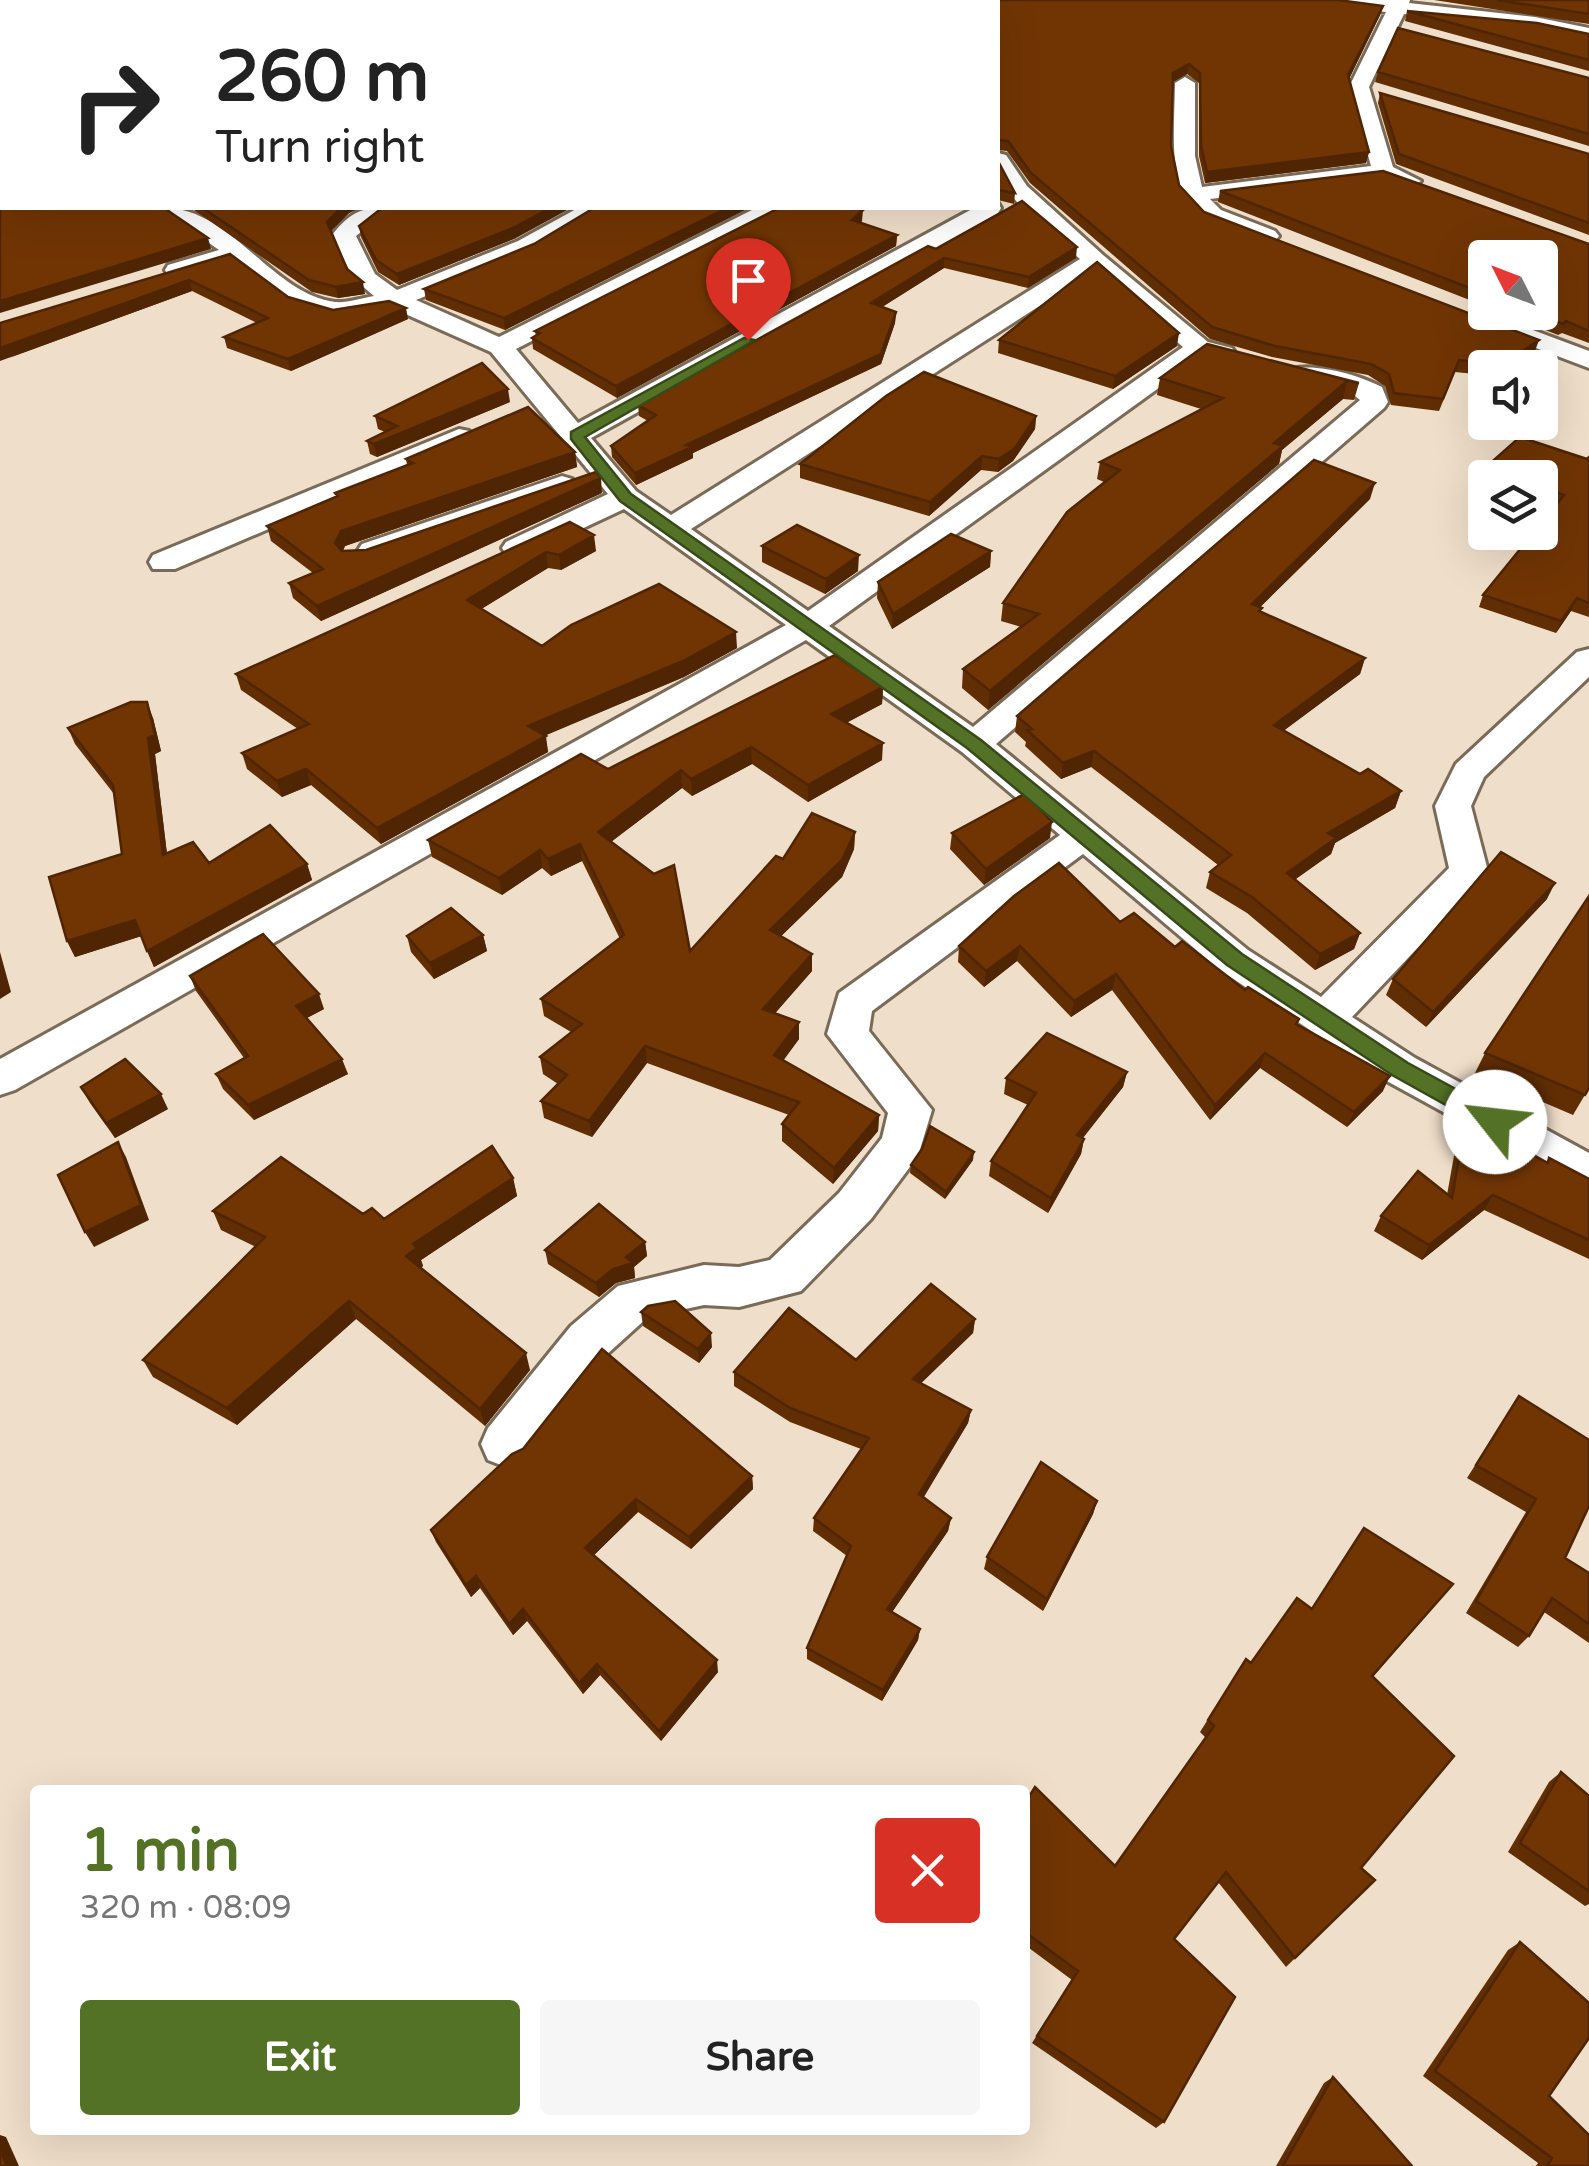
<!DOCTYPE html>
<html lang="en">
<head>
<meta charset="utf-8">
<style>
	body { margin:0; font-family:"Varela Round",sans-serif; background:#f6f6f6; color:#222; height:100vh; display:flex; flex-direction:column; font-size:38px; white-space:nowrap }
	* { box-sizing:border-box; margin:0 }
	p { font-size:32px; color:#767676 }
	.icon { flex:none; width:55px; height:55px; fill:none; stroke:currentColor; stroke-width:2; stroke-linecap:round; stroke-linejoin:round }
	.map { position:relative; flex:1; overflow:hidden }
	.details { position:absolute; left:30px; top:1785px; width:1000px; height:350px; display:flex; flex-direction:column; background:#fff; border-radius:10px; box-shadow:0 10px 40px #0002 }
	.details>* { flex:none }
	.hud { position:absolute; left:0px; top:0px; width:1000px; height:210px; box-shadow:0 10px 40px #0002; background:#fff; color:#222; overflow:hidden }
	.needle { width:65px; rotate:312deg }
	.buttons { position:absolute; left:1468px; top:240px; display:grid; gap:20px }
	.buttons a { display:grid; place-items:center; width:90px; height:90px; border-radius:10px; background:#fff; box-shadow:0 10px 40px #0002; font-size:50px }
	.pin { position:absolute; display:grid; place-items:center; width:85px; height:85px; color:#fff; margin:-102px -42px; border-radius:50% 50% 50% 0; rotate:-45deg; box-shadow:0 0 10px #0007 }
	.pin .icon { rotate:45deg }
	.me { position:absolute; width:110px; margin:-55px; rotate:299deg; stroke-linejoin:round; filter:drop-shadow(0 0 8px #0008) }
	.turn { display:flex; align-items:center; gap:35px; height:210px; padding:0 50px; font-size:45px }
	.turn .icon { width:130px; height:130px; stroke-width:2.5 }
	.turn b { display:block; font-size:70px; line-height:85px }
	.round { display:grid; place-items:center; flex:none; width:105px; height:105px; border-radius:10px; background:#f6f6f6 }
	.head { display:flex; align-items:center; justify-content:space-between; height:170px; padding:0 50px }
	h1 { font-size:60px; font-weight:700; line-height:75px; color:#547226 }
	.cta { display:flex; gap:20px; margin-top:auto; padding:20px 50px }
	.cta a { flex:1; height:115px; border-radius:10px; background:#547226; color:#fff; font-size:40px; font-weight:700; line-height:115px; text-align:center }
	.cta a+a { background:#f6f6f6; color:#222 }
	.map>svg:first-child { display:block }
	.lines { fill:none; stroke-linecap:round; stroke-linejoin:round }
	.minor-casing { stroke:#7a6b58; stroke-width:6 }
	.minor { fill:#fff; fill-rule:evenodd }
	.wall { fill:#612e03 }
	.shaded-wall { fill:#4f2503 }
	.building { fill:#713504; stroke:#4f2503; stroke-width:2.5 }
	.route { fill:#547226; stroke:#374a19; stroke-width:2.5 }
</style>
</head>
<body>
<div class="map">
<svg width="1589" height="2166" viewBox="0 0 1589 2166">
	<rect width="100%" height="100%" fill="#efdec9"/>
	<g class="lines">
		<g class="minor-casing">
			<path id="minor" d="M1322,0h88l-1,3 126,14 54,11v12l-54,-11 -131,-15 -35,73 24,80 28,14 -11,7 -29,-10 -171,21 11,11 54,21 4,5 -4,5 -8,2c-104,-26 -94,-68 -92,-160l10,-6 10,6v73l7,31 169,-21 -22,-79 37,-75 -55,-7z
				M998,153l8,2 21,31 76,69 105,87 24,6 4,6 -13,8 -20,-6 -374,270 144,101 387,-327 -10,-8 -58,-11 -4,-6 4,-6c25,-6 67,6 90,18l6,15 -4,6 -388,336 252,206 73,47 128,-129 -14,-62 21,-42 121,-112 12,-3v28l-105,100 -13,29 17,65 -6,9 -130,137 63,41 174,95v39l-204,-112 -165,-110 -137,-116 -211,157 -3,20 63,79 -14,46 -47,63 -70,72 -62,16 -35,-2 -56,12 -43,39 -81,104 -18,7 -18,-7 -7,-16 7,-16 83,-102 47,-40 86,-21 35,2 31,-7 69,-67 43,-55 6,-25 -61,-79 12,-41 221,-158 -98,-83 -156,-112 -791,450 -15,5v-36l786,-434 -162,-116 -96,45h-22l-4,-6 4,-6 102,-48 -117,-142 -99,-44 -55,10 -45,-13 -58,-44 -57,16 -9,-2 -3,-5 3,-5 51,-15 -60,-42c69,-5 112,86 176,94 12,1 27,-4 39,-6l-21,-18 -21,-43c18,-23 31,-29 59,-27l-35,28 19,38 22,16 121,-49 60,-33h27l-71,43 -118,49 83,37 257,-129h28l-3,5 -265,136 62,74 396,-215h24v-5l3,5 -3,5 -407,225 45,53 35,24 409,-256c-31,-28 -85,-61 -82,-106zM1094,271l89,76 -375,264 -117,-82z
				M1487,313l102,38v17l-111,-42 -4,-5 4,-5z
				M459,429l10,2 4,6 -4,6 -294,126h-22l-4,-7 4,-7z
				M562,476l10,3 5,6 -5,6 -188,65h-22l-4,-6 4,-6z"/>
		</g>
		<use href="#minor" class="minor"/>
	</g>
	<path class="wall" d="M571,0h767l42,15 -31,64 20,73 -3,11 -161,20 -6,-27v-73l-12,-9 -14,8 -2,64 8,39 25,27 331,139 -24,17h-26v7l-30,-3 -16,39 -48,-6 -6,-19 -17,-11 -96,-18 -62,-18 -180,-156 -23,-32 -9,-1v-148h-424z
		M1434,0h155v24z
		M1407,11l182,23v37l-184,-50z
		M1378,72l211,7v67l-214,-64z
		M1380,93l209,61v81l-193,-71 -18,-61z
		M998,161l17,32 -1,11 -16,-4z
		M1220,191l369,53v99l-27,-10 -4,2 -58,-23h40l-55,-54v48l-267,-104z
		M191,208h169l-11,5 -18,18 16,38 18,25 -27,4 -26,-6z
		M594,208h155l-244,122 -79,-30 -2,-11 110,-45z
		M862,221l-1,2 36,12 -1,11 -279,152 -84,-49 -1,-11 4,-2 -1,-5z
		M359,226l157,12 -117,47 -21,-13 -17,-35z
		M936,249l140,9 -48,30 -84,-20 -62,39 14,5 -1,11 -14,41 -188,89v5l-57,27 -24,-28 -1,-11 37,-25 -9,-5 -1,-11z
		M230,254l58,43 45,13 75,9 -117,52 -64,-23 -3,-11 33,-14 -65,-32 -183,67z
		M999,340l178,6 -64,43 -115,-36z
		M1207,344l152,39 -5,17 -11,-1 -61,51 -3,14 -291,246 -26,-22 1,-19 58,-42 -20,-6 2,-18 101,-121 -7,-3 3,-17 101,-53 -44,-14 3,-17z
		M510,402l-133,55 -7,-3 -3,-13 18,-9 -7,-3 -3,-13z
		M1036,416l-1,13 -22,32 -15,11 -17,-2 -52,46 -129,-38v-14z
		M575,452l2,15 -232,79 -2,5 23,-1 236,-57 -281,128 -28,-23 -4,-15 24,-10 -42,-32 -4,-15 69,-30 -1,-3 72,-28 -1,-6z
		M1589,457v160l-18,-6 -15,22 -77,-26 4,-12 72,-90 -15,-5v-22h-55v2l-3,-1 4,-12 101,-8z
		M1370,499l-110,108 1,5 104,46 -5,16 -76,56 76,44 41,17 -6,17 -60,35 -4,11 -36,25 65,54 -6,16 -39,21 -68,-57 -41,-25 4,-16 8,-7 -127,-98 -30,12 -36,-33 1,-4 -11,-10 2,-16z
		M570,522l26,29 -35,19 -13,-2 -67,41 61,37 195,2 -53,29 -139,58 3,17 -167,92 -70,-59 -29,12 -35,-28 -5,-16 56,-24 -57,-39 -5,-16z
		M762,546l96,25 -33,23 -63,-32z
		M991,551l-1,16 -98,62 -15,-31 1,-16z
		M883,687l-1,17 -36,19 36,37 -74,42 -56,-38 -60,32 -10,-8 -71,54 79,109 93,-92 72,-27 -1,17 -12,28 -61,59 31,18v17l-37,42 24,26 -16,21 96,55 -1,16 -45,53 -51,-43v-17l7,-9 -142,-52 -55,74 -48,-19 -3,-17 17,-17 -15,-10 -3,-17 31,-25 -27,-16 -3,-17 79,-60 -38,-78 -31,15 -9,-8 -40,27 -70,-38 -4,-17 180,-71z
		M153,718l8,33 -6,3 12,100 42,9 98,1 5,16 -158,87 -13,-31 -66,21 -8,-16 55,-87 -8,-60 -39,-50 -7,-16z
		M952,833l98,5 -66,47 -34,-36z
		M1547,899l-121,128 -40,-32 7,-16z
		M1120,922l55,25 70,43 52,34 86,67 -36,36 -87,-59 -50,52 -98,-130 -41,27 -54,-56 -33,26 -26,-25 1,-16z
		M483,935l4,16 -53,28 -23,-27 -4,-16z
		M190,976l134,33 -17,9 41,56 -94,46 -31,-31 -7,-15 28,-16 -48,-67z
		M1485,1053l104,35 -16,27 -98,-42z
		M1127,1072l-4,15 -40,51 1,1 -3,15 -33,59 -59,-37 2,-15 37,-56 -24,-11 2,-16z
		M81,1087l87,22 -53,29 -25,-35z
		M1465,1123l14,9 67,30 3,-4 40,21v80l-105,-49 -62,50 -48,-29 7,-15 66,-21 10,-56z
		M973,1160l-28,39 -35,-26 1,-8z
		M513,1178l4,18 -96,64 2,6 -2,2 109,102 -45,56 -129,-107 -119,106 -84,-48 -10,-17 113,-113 -35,-17 -8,-19 150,3 21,5z
		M645,1242l2,14 -13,11 1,11 -19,5 -17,14 -51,-33 -3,-14z
		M641,1312l71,35 -13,16 -56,-37z
		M975,1319l-2,14 -52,50 50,27 -3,13 -45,74 28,21 -3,13 -56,81 28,17 -2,11 -36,61 -75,-42v-11l40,-92 -34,-25 1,-13 47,-69 -71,-27 -56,-36v-14l122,-12z
		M1519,1396l46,162 24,15v70l-45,-31 -15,24 -11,11 -52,-34 60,-101 -59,-34z
		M752,1476l1,13 -62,60 -53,-37 -45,44 125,116 -57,69 -61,-66 -17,19 -56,-73 -14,14 -33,-47 -9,9 -35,-55 -5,-12z
		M1097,1501l-4,13 -50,97 -59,-42 3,-12z
		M1453,1584l-80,93 -12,191 14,12 -89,87 -68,-85 -44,57 -10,183 -8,6 -124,-85 40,-63 -47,-35v-142l90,63 91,-128 -6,-6 46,-73 5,4 61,-54z
		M1561,1772l28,24v108l-4,2 -77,-54 41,-70z
		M1520,1942l29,154 40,70h-53l2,-3 -115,-87 85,-126z
		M1333,2077l79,89h-136l48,-83z"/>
	<path class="shaded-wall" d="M1383,6l-3,9 -34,70 2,-10z
		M1189,64l-2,10 -16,9 2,-10z
		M1369,152l-3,11 -161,20 2,-11z
		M341,208h19l-11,5 -20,20 -2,-11z
		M550,208h21l-55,30 -117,47 -2,-11z
		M727,208h22l-244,122 -1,-12z
		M863,210l-1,11 -10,10v-11z
		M897,235l-1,11 -279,152 -1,-12z
		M208,238l3,11 -211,64v-12z
		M1077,247l-1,11 -48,30 1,-11z
		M944,258v10l-73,46v-11z
		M189,280l3,11 -192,70v-13z
		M363,282l2,12 -27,4 -2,-11z
		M406,308l2,11 -117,52 -3,-12z
		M896,312l-1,11 -14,41 -188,89v5l-57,27 -1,-12 51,-28z
		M1179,333l-2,13 -64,43 2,-13z
		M1539,340l-4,11 -24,17h-10l1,-3z
		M1347,381l-4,18 -61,51 -3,14 -291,246 2,-19z
		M508,389l2,13 -133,55 -3,-13z
		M1036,416l-1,13 -22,32 -15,11 1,-13z
		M575,452l2,15 -232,79 -6,12 -4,-15 6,-12z
		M982,456l-1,14 -52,46 1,-14z
		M601,478l1,15 -281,128 -4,-15z
		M1375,483l-5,16 -122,120 4,-15z
		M594,535l2,16 -35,19 -2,-15z
		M991,551l-1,16 -98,62 1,-15z
		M546,552l2,16 -78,48 -3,-16z
		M859,555l-1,16 -33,23 1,-15z
		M1577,598l-6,13 -15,22 5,-12z
		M736,632l1,16 -53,29 -154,65 -2,-16z
		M1365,658l-5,16 -90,67 4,-16z
		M883,687l-1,17 -51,27v-17z
		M147,702l6,16 8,33 -6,3 14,117 -6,-16 -15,-117z
		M546,736l2,16 -167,92 -4,-16z
		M883,743l-1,17 -74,42v-17z
		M751,747l1,17 -60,32 -1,-17z
		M1094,751l-3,16 -30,12 2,-16z
		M306,769l5,16 -29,12 -5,-16z
		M681,770l1,18 -82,62 -2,-18z
		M1401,791l-6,17 -60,35 -4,11 -49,35 5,-16 41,-40z
		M1052,822l-2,16 -66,47 2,-16z
		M855,832l-1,17 -12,28 -72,70v-17z
		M580,844l2,17 -31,15 -3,-17z
		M540,850l2,18 -40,27 -3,-17z
		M307,864l5,16 -158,87 -7,-16z
		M1555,883l-8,16 -121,128 7,-15z
		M135,920l7,16 -67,21 -8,-16z
		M1360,933l-6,16 -39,21 5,-16z
		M483,935l4,16 -53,28 -4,-16z
		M1020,946l-3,15 -33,26 2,-16z
		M0,952l11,40 -11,7z
		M812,954v17l-48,55 -1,-17z
		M1116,974l-4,16 -41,27 3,-16z
		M319,994l5,15 -23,12 -5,-15z
		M799,1022v17l-24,33 -1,-17z
		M645,1046l2,17 -55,74 -3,-16z
		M1265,1053l-5,15 -50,52 5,-15z
		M342,1059l6,15 -94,46 -6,-15z
		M1127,1072l-4,15 -50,63 4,-15z
		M1390,1076l-7,15 -36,36 7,-15z
		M161,1094l7,15 -53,29 -9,-15z
		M879,1115l-1,16 -45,53 1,-16z
		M1084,1139l-3,15 -33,59 3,-15z
		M118,1142l8,15 23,63 -55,27 -9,-15z
		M974,1152l-1,8 -28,39 1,-7z
		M513,1178l4,18 -96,64 2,6 -11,8 -6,-18 7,-12z
		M1493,1195l-9,15 -62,50 7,-15z
		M645,1242l2,14 -13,11 1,11 -19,5 -17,14 -3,-14z
		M349,1301l7,18 -119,106 -10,-17z
		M975,1319l-2,14 -62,60 2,-14z
		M711,1333l1,14 -13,16 -1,-14z
		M526,1353l4,17 -45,56 -5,-17z
		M971,1410l-3,13 -50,84 1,-13z
		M752,1476l1,13 -62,60 -2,-12z
		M636,1499l2,13 -50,49 -3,-13z
		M1097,1501l-4,13 -50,97 4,-12z
		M951,1518l-3,13 -62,90 1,-12z
		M476,1576l4,12 -9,9 -5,-12z
		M523,1609l4,12 -14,14 -4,-11z
		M920,1629l-2,11 -36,61 1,-11z
		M717,1660l1,12 -57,69 -2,-10z
		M597,1664l3,11 -17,19 -4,-11z
		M0,2135l6,2 13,29h-12l-7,-16z"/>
	<path class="building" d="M0,0h402l1,2h-401v206h162l44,30 -208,63z
		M581,0h757l45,6 -35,69 21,77 -162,20 -6,-27 -1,-72 -11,-9 -16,9 -2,73 8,39 25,27 335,128 -37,25 -43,-5 -16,39 -49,-6 -5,-19 -18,-10 -96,-18 -63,-19 -181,-154 -23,-32 -10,-1v-138h-414z
		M1497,0h92v14z
		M1407,11l130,12 52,11v26z
		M1398,28l191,50v56l-211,-62z
		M1380,93l209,61v69l-190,-69z
		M998,161l17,32 -17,-3z
		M1383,171l206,73v87l-23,-10 -3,3 -30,-12h7v-54h-55v36l-265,-103z
		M1022,201l55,46 -48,30 -85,-19 -73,45 25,9 -15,42 -195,91 6,2 -57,26 -24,-27 45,-31 -18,-10 290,-159 8,3z
		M203,208h138l-14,14 20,47 16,13 -27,5 -27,-7z
		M382,208h168l-35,19 -118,47 -21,-14 -17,-34z
		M594,208h133l-223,110 -80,-29 110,-45z
		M779,208h78l6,2 -11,10 45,15 -281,151 -84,-48 8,-5 -5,-2z
		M230,254l58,43 45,13 56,-9 17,7 -118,51 -64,-22 44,-19 -79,-38 -189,68v-25z
		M1097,262l82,71 -64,43 -116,-36z
		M1207,344l152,39 -12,-2 -73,62 9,3 -293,245 -27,-22 76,-55 -36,-11 64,-91 53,-42 -20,-8 123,-64 -63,-20z
		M482,363l26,26 -134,55 -7,-3 30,-15 -22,-10z
		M924,372l112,44 -21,32 -16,11 -17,-3 -52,46 -130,-38 86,-68z
		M528,407l47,45 -234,79 -6,12 7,8 24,-1 230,-78 5,6 -284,128 -28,-23 34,-14 -56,-43 71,-30 -3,-3 78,-30 -7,-4z
		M1520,437l67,22 2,-2v146l-12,-5 -16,23 -78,-26 51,-63h6v-7l24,-30 -24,-9v-8h-25l-29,-11z
		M1314,460l61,23 -123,121 10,4 -3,3 106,47 -91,67 86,49 8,-5 33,22 -73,42 8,5 -49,35 73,60 -40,21 -68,-57 -42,-25 21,-17 -137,-104 -31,12 -36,-33 5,-1 -15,-13z
		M570,522l24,13 -35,20 -13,-3 -79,48 75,46 29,-21 88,-41 77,48 -53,29 -155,65 18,10 -169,92 -71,-59 -29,12 -35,-28 67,-29 -73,-50z
		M797,525l62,30 -33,24 -64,-33z
		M951,534l40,17 -98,63 -15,-32z
		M835,655l48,32 -52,27 52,29 -75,42 -57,-38 -60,32 -10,-9 -83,62 56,42 20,-9 16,86 86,-95 7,3 29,-46 43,19 -13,28 -72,70 42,24 -49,55 36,13 -25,33 105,60 -45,53 -52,-44 17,-22 -154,-56 -56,75 -48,-20 26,-26 -27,-18 42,-33 -41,-25 83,-64 -44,-91 -32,15 -8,-9 -41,28 -71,-38 153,-86 27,15z
		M131,702h16l8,33 -7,3 15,117 30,-13 16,21 61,-38 37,39 -160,87 -12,-31 -68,21 -18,-64 73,-23 -9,-69 -45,-57z
		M1026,793l26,29 -66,47 -34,-36z
		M1501,852l54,31 -122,129 -40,-33z
		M1059,863l61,59 14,-9 41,34 7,-6 63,49 3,-3 51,32 -3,5 94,52 -36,36 -89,-59 -50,52 -99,-131 -42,27 -54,-55 -34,25 -27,-25 55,-50z
		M1589,896v192l-4,7 -100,-42z
		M451,908l32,27 -53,28 -23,-27z
		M263,934l56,60 -23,12 46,53 -94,46 -32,-31 32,-18 -58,-80z
		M1047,1033l80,39 -50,63 7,4 -33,59 -60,-37 45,-68 -30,-15z
		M125,1059l36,35 -55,29 -25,-36z
		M1465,1123l14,9 3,-5 66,36 1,-5 40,21v61l-96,-45 -64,50 -48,-29 37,-45 34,27z
		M930,1126l44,26 -28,40 -35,-27 11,-16z
		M118,1142l23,63 -56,27 -27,-57z
		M492,1146l21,32 -100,66 4,4 -11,8 120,97 -46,56 -131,-108 -122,107 -84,-48 122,-123 -52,-26 68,-54 82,57 9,-6 12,11z
		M599,1204l46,38 -19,15 7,6 -20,6 -17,14 -51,-33z
		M931,1284l44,35 -62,60 58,31 -52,84 32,24 -64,91 33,20 -37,61 -76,-42 44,-102 -37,-28 55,-80 -79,-30 -56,-36 55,-64 67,52z
		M675,1301l36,32 -13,16 -57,-37 7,-6z
		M602,1349l150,127 -63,61 -53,-38 -51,49 132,112 -58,71 -62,-67 -18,19 -56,-74 -14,15 -33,-48 -10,9 -35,-55 81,-76 11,-5z
		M1519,1396l70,44v66l-24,52 24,15v51l-37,-26 -23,38 -53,-35 60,-102 -60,-34z
		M1041,1462l56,39 -50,98 -60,-42z
		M1364,1528l89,56 -81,92 82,80 -93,112 14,12 -80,78 -69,-86 -52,67 61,58 -71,125 -127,-86 41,-65 -53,-39v-129l10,-16 80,79 99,-140 -6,-6 38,-61 5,4 46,-65 15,11z
		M1561,1772l28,24v95l-69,-48z
		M1520,1942l69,61v35l-40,58 40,39v31h-42l5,-8 -117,-87z
		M1333,2077l79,89h-129z
		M0,2150l7,16h-7z"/>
	<path class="route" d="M744,338l11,2 -170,97 46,57 350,246 261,214 166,109 95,52 3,7 -3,6h-16l-95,-53 -165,-110 -260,-217 -347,-247 -49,-62v-7z"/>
</svg>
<div class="buttons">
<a><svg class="needle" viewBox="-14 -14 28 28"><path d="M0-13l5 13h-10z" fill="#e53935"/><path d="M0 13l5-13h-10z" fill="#767676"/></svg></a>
<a><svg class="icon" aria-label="sound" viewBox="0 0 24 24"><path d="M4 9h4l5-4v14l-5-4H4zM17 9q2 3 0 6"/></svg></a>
<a><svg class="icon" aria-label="layers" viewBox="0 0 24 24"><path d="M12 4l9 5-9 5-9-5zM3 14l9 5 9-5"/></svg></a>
</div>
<div class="pin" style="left:748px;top:340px;background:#d93025"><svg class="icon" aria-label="arrive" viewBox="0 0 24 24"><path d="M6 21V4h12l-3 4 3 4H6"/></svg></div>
<svg class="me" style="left:1495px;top:1122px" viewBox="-20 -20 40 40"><circle r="19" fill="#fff"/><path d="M0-13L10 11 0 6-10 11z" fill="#547226"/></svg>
<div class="hud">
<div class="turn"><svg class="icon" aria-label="right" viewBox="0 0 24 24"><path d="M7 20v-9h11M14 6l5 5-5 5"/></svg><div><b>260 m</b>Turn right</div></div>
</div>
<section class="details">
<div class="head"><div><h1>1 min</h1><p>320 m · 08:09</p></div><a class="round" style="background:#d93025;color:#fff"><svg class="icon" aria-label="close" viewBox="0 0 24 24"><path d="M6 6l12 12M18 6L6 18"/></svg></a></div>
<div class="cta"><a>Exit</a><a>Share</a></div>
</section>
</div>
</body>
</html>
